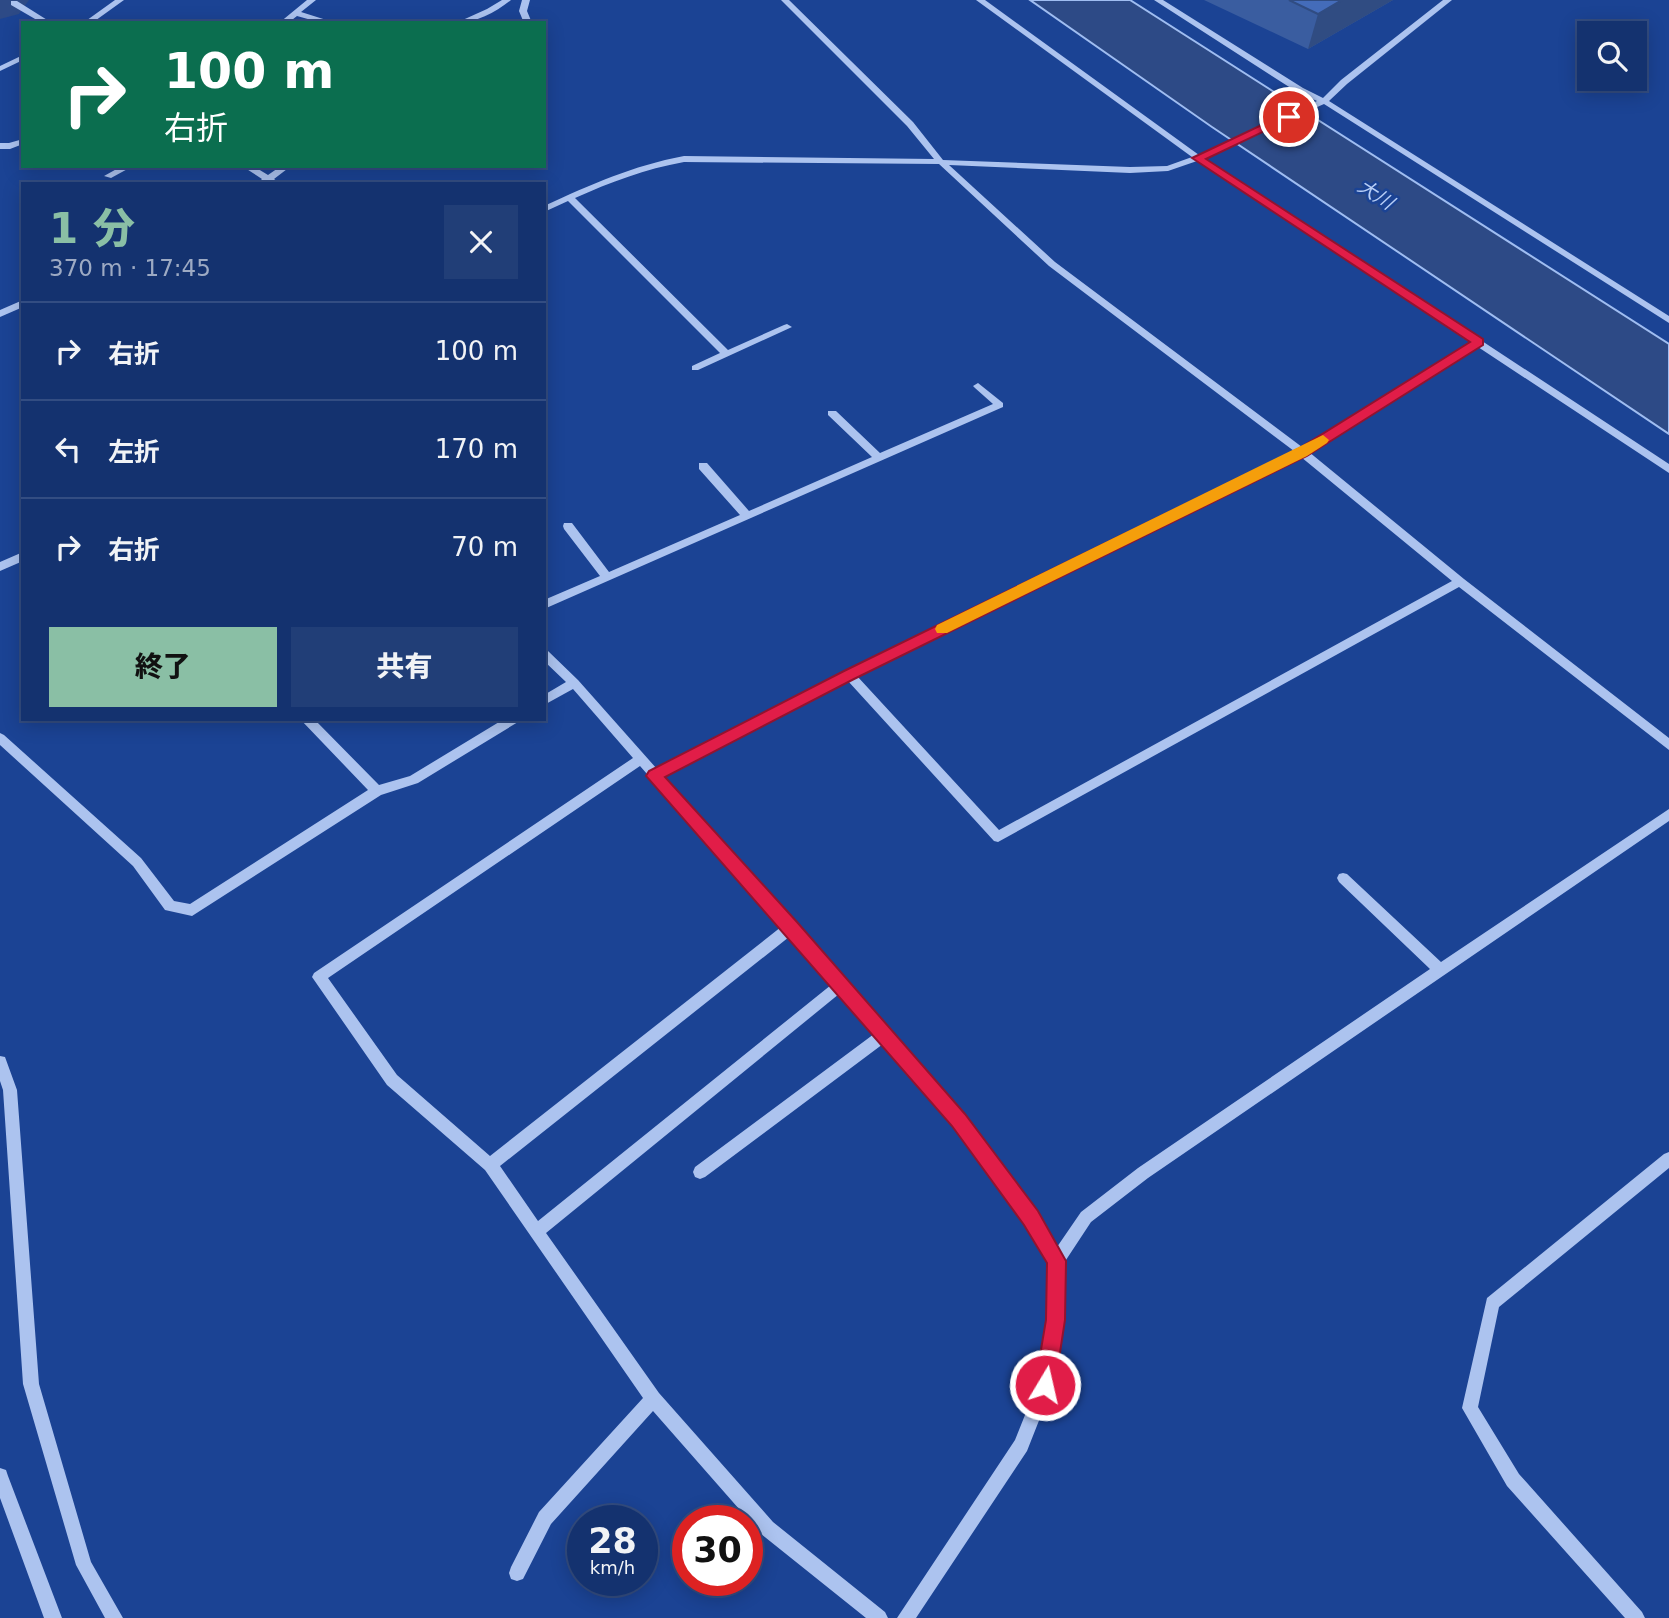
<!DOCTYPE html>
<html lang="ja">
<head>
<meta charset="utf-8">
<style>
	body { margin:0; font-family:"DejaVu Sans","Noto Sans JP",sans-serif; background:#213e77; color:#f1f3f6; height:100vh; display:flex; flex-direction:column; font-size:26px; white-space:nowrap }
	* { box-sizing:border-box; margin:0 }
	p { font-size:23px; color:#9daac3 }
	.icon { flex:none; width:38px; height:38px; fill:none; stroke:currentColor; stroke-width:2; stroke-linecap:round; stroke-linejoin:round }
	.map { position:relative; flex:1; overflow:hidden }
	.details { position:absolute; left:21px; top:182px; width:525px; height:539px; display:flex; flex-direction:column; background:#14326f; border-radius:0px; box-shadow:0 4px 18px #0003,0 0 0 2px #334d82 }
	.details>* { flex:none }
	.banner { position:absolute; left:21px; top:21px; width:525px; height:147px; border-radius:0px; box-shadow:0 4px 18px #0003,0 0 0 2px #334d82; background:#0b6e4f; color:#fff; overflow:hidden }
	.buttons { position:absolute; left:1577px; top:21px; display:grid; gap:14px }
	.buttons a { display:grid; place-items:center; width:70px; height:70px; border-radius:0px; background:#14326f; box-shadow:0 4px 18px #0003,0 0 0 2px #334d82; font-size:35px }
	.speed { position:absolute; left:567px; top:1505px; display:flex; gap:14px; font-size:35px; font-weight:700; text-align:center }
	.speed>* { display:grid; place-content:center; width:91px; height:91px; border-radius:50%; background:#14326f; box-shadow:0 4px 18px #0003,0 0 0 2px #334d82; line-height:1 }
	.speed small { font-size:18px; font-weight:400 }
	.speed .limit { border:10px solid #d22; background:#fff; color:#111 }
	.pin { position:absolute; display:grid; place-items:center; width:60px; height:60px; color:#fff; margin:-30px; border:4px solid #fff; border-radius:50%; box-shadow:0 2px 7px #0007 }
	.me { position:absolute; width:77px; margin:-38px; rotate:9deg; stroke-linejoin:round; filter:drop-shadow(0 0 5px #0008) }
	.turn { display:flex; align-items:center; gap:24px; height:147px; padding:0 28px; font-size:32px }
	.turn .icon { width:91px; height:91px; stroke-width:2.5 }
	.turn b { display:block; font-size:49px; line-height:60px }
	.round { display:grid; place-items:center; flex:none; width:74px; height:74px; border-radius:0px; background:#213e77 }
	.overview { display:flex; align-items:center; justify-content:space-between; height:119px; padding:0 28px }
	h1 { font-size:42px; font-weight:800; line-height:52px; color:#8abfa5 }
	.cta { display:flex; gap:14px; margin-top:auto; padding:14px 28px }
	.cta a { flex:1; height:80px; border-radius:0px; background:#8abfa5; color:#111; font-size:28px; font-weight:800; line-height:80px; text-align:center }
	.cta a+a { background:#213e77; color:#f1f3f6 }
	ul { padding:0; list-style:none }
	li { display:flex; align-items:center; gap:21px; height:98px; padding:0 28px; border-top:2px solid #334d82 }
	li div { flex:1 }
	li b { display:block; font-size:26px }
	li em { font-style:normal }
	.map>svg:first-child { display:block }
	.water { fill:#2d4a86; stroke:#9fbdf1; stroke-width:2 }
	.lines { fill:none; stroke-linecap:round; stroke-linejoin:round }
	.river { fill:#2d4a86; fill-rule:evenodd }
	.minor { fill:#acc3ef; fill-rule:evenodd }
	.wall { fill:#3a5da0 }
	.shaded-wall { fill:#304c82 }
	.building { fill:#446cba; stroke:#304c82; stroke-width:2 }
	.route { fill:#e11d48; stroke:#92132f; stroke-width:2 }
	.slow { fill:#f59e0b }
	.labels { text-anchor:middle; dominant-baseline:central; stroke-width:5; stroke-linejoin:round; paint-order:stroke }
	.far-water-label { font-size:19px; font-style:italic; fill:#b8cef6; stroke:#1b4394 }
</style>
</head>
<body>
<div class="map">
<svg width="1669" height="1618" viewBox="0 0 1669 1618">
	<rect width="100%" height="100%" fill="#1b4394"/>
	<path class="water" d="M1030,0h100l539,344v90l-457,-307z"/>
	<g class="lines">
		<path class="river" d="M0,0h29l-10,14 -19,5z"/>
		<path class="minor" d="M115,0h9l-32,23h-9z
			M307,0h9l-15,12 35,11h-14l-25,-7 -9,7h-9z
			M502,0h9c-15,12 -35,23 -55,23l31,-14z
			M522,0h8l-3,11 5,12h-8l-5,-12z
			M781,0h8l124,122 30,38 187,7 37,-1 25,-9 -216,-157h9l214,155 118,-54 -20,-9 -143,-92h9l140,88 20,10 18,-18 102,-80h9l-105,84 -18,17 340,215v7l-345,-219 -120,54 465,306v9l-191,-126 -169,105 155,127 205,159v12l-210,-163 -461,255 -4,-1 -146,-160 -184,96 128,145 4,1 1,5c91,102 189,202 260,319l24,-35 57,-44 292,-199 -91,-87 -2,-4 2,-4 4,-1 4,1 94,88 228,-153v12l-521,357 -57,44 -27,41v57l-11,65 -26,66 -111,167h-19l118,-178 22,-55 11,-65 2,-57 -24,-40 -73,-98 -70,-81 -178,133 -5,2 -5,-2 -2,-5 2,-5 179,-133 -35,-40 -293,239 113,160 114,129 112,90 3,6h-22l-105,-84 -108,-123 -102,113 -28,55 -6,2 -6,-2 -2,-6 2,-6 28,-55 104,-114 -158,-228 -98,-85 -75,-108 2,-4 319,-215 -60,-69 -29,16v-10l22,-13 -22,-21v-11l4,1 30,29 79,89 188,-97 449,-221 -245,-185 -110,-102 -255,-2c-39,7 -73,20 -109,36l153,152 56,-25 3,-1 5,3 -94,43h-6v-4l28,-13 -152,-152 -24,11v-6c48,-22 88,-40 140,-50l250,3 -27,-33zM1197,161l274,182 -169,104 -247,-185 -106,-97 181,8 38,-2zM1301,457l151,124 -453,249 -142,-154zM640,766l141,161 -291,229 -93,-81 -69,-97zM789,937l42,48 -293,236 -38,-55z
			M11,1h6l35,22h-10l-31,-18z
			M23,55v5l-23,11v-5z
			M23,139v5l-13,5h-10v-6h9z
			M122,166h11l-22,12 -7,-2z
			M242,166h11l15,9 13,-9h10l-17,13 7,5h-21l-1,-2 3,-3z
			M23,300v7l-23,10v-7z
			M978,383l25,20v4l-459,202v-9l56,-24 -36,-47 -1,-3 1,-3h8l37,49 131,-57 -41,-46v-6h8l42,48 123,-54 -44,-42v-4h8l44,42 113,-49 -18,-16 -2,-2z
			M23,552v9l-23,10v-9z
			M300,719h14l65,66 31,-9 94,-57h16l-2,3 -100,61 -37,12 -189,121 -27,-6 -32,-44 -133,-121v-12l4,2 137,123 33,43 16,3 178,-114z
			M0,1056l5,1 12,33 22,294 52,178 32,56h-18l-29,-53 -53,-181 -20,-294 -3,-9z
			M1669,1152v16l-170,139 -21,100 41,67 123,138 3,6h-20l-118,-132 -45,-78 25,-110 177,-144z
			M0,1468l6,2 2,6 54,142h-18l-44,-120z"/>
	</g>
	<path class="wall" d="M1204,0h189l-85,49z"/>
	<path class="shaded-wall" d="M1342,0h51l-85,49 10,-35z"/>
	<path class="building" d="M1289,0h53l-24,14z"/>
	<path class="route" d="M1285,114l9,3 -88,42 277,180v6l-176,111 -453,223 -189,98 132,145 168,192 73,97 28,50 -1,59 -10,65 -3,7 -7,3 -7,-3 -3,-7 11,-65 1,-57 -23,-38 -72,-99 -306,-350 3,-5 195,-100 454,-222 172,-107 -278,-184z"/>
	<path class="slow" d="M1323,435l6,5 -2,3 -20,13 -360,177h-10l-2,-4 2,-4z"/>
	<g class="labels">
		<g class="far-water-label">
			<text transform="translate(1376 194) rotate(33)">大川</text>
		</g>
	</g>
</svg>
<div class="buttons">
<a><svg class="icon" aria-label="search" viewBox="0 0 24 24"><circle cx="10" cy="10" r="6"/><path d="M15 15l6 6"/></svg></a>
</div>
<div class="speed"><div>28<small>km/h</small></div><div class="limit">30</div></div>
<div class="pin" style="left:1289px;top:117px;background:#d93025"><svg class="icon" aria-label="arrive" viewBox="0 0 24 24"><path d="M6 21V4h12l-3 4 3 4H6"/></svg></div>
<svg class="me" style="left:1045px;top:1385px" viewBox="-20 -20 40 40"><circle r="17" fill="#e11d48" stroke="#fff" stroke-width="3"/><path d="M0-11L8 9 0 5-8 9z" fill="#fff"/></svg>
<div class="banner">
<div class="turn"><svg class="icon" aria-label="right" viewBox="0 0 24 24"><path d="M7 20v-9h11M14 6l5 5-5 5"/></svg><div><b>100 m</b>右折</div></div>
</div>
<section class="details">
<div class="overview"><div><h1>1 分</h1><p>370 m · 17:45</p></div><a class="round"><svg class="icon" aria-label="close" viewBox="0 0 24 24"><path d="M6 6l12 12M18 6L6 18"/></svg></a></div>
<ul>
<li><svg class="icon" aria-label="right" viewBox="0 0 24 24"><path d="M7 20v-9h11M14 6l5 5-5 5"/></svg><div><b>右折</b></div><em>100 m</em></li>
<li><svg class="icon" aria-label="left" viewBox="0 0 24 24"><path d="M17 20v-9H6M10 6l-5 5 5 5"/></svg><div><b>左折</b></div><em>170 m</em></li>
<li><svg class="icon" aria-label="right" viewBox="0 0 24 24"><path d="M7 20v-9h11M14 6l5 5-5 5"/></svg><div><b>右折</b></div><em>70 m</em></li>
</ul>
<div class="cta"><a>終了</a><a>共有</a></div>
</section>
</div>
</body>
</html>
